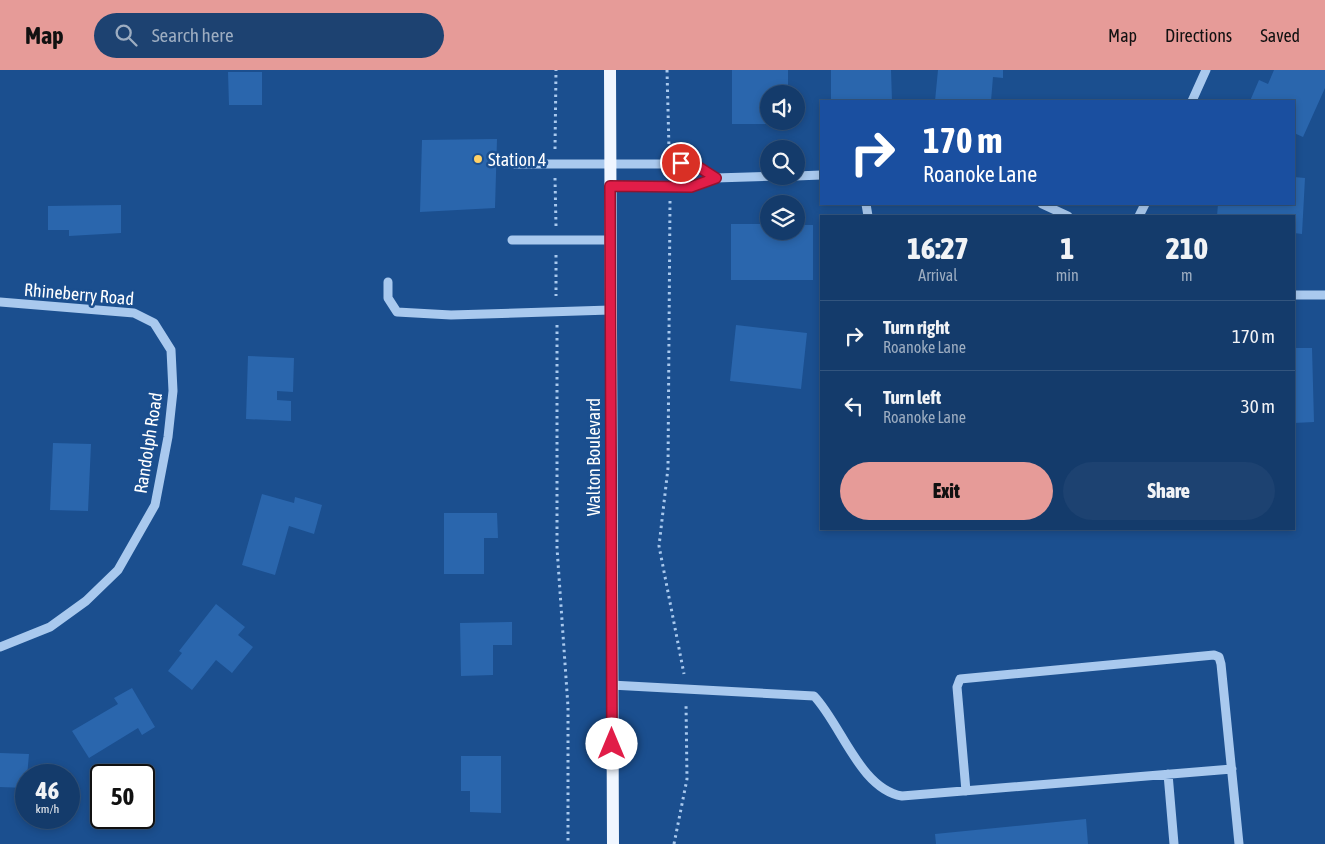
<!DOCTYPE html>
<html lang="en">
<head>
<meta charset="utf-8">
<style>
	body { margin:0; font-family:"Asap Condensed",sans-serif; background:#1d4271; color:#f1f3f6; height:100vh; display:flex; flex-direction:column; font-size:19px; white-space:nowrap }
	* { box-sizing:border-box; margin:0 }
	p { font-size:16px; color:#9dadc1 }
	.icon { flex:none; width:28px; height:28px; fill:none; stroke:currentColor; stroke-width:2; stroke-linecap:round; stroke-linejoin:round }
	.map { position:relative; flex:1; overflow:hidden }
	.details { position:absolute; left:820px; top:145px; width:475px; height:315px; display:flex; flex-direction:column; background:#143b6b; border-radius:0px; box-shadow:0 2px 8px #0003,0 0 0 1px #33557e }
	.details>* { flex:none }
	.hud { position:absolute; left:820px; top:30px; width:475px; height:105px; border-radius:0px; box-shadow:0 2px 8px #0003,0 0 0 1px #33557e; background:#1a4fa0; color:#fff; overflow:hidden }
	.fabs { position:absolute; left:760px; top:15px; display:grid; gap:10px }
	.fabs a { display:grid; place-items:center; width:45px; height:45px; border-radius:50%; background:#143b6b; box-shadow:0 2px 8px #0003,0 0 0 1px #33557e; font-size:25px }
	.speed { position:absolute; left:15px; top:694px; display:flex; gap:10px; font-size:25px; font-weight:700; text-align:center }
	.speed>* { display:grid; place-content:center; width:65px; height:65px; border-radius:50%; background:#143b6b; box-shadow:0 2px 8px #0003,0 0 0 1px #33557e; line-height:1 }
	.speed small { font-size:12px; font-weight:400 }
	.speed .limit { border:2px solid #111; border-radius:8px; background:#fff; color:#111 }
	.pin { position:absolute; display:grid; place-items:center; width:42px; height:42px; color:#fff; margin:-21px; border:2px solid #fff; border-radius:50%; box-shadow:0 1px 5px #0007 }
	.me { position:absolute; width:55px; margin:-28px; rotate:0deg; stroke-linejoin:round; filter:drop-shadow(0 0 4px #0008) }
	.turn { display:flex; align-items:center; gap:18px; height:105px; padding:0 20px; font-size:22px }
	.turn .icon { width:65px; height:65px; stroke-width:2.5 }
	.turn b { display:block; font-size:35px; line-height:42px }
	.eta { display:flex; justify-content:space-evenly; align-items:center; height:85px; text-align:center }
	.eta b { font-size:30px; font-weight:800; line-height:35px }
	.action { display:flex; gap:10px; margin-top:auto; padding:10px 20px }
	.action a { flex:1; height:58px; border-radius:30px; background:#e69b98; color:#111; font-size:20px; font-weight:800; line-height:58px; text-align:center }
	.action a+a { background:#1d4271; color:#f1f3f6 }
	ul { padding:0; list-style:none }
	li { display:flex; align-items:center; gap:15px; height:70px; padding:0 20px; border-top:1px solid #33557e }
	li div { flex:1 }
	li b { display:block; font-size:19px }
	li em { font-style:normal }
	header { display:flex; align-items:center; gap:30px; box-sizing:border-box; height:70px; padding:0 25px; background:#e69b98; color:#111 }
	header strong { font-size:24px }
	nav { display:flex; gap:28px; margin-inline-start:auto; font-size:18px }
	.search { width:350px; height:45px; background:#1d4271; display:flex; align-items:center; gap:12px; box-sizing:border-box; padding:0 18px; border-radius:28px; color:#9dadc1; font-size:19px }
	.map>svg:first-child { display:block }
	.building { fill:#2a66ad }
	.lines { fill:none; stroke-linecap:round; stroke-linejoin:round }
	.path { stroke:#a9c9ee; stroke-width:3; stroke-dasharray:2.5 4; stroke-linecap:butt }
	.minor { stroke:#a9c9ee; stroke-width:9 }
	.major { stroke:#f0f6ff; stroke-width:12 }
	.route-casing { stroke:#92132f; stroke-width:12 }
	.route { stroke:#e11d48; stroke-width:9 }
	.poi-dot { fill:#ffd166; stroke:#1b4f8f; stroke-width:2 }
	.labels { text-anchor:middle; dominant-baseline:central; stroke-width:5; stroke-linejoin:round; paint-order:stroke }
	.poi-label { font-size:18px; fill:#fff; stroke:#1b4f8f; text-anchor:start }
	.street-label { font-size:18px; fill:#fff; stroke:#1b4f8f }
</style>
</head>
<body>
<header>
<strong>Map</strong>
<div class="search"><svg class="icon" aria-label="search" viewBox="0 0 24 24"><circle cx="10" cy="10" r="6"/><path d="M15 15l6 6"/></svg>Search here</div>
<nav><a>Map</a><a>Directions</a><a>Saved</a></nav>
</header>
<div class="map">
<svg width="1325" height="774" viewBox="0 0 1325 774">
	<rect width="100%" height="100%" fill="#1b4f8f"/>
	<path class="building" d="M732,0h56v24h-19v27h19v3h-56z
		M831,0h60l1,31h-61z
		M938,0h65v8l-10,-1 -2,24h-56z
		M1274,0h51v18l-22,49 -9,-4v-32h-44l9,-21 9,4z
		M228,2h34v33h-33z
		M497,69l-2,69 -75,4 2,-72z
		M1294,107l11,1 -3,56 -8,-1v-17h-77l1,-12h76z
		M121,135v28l-52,3v-6h-21v-24z
		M731,154h38v7h27v-6h17v55h-82z
		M736,255l71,8 -6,56 -71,-8z
		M1294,278h18l2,74 -20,1z
		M248,286l46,2 -1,34 -16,-1v9l14,1v20l-45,-2z
		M53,373l38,1 -3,67 -38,-1z
		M262,424l32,9 1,-6 27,8 -8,29 -25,-8 -14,49 -33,-10z
		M444,443h53l1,25h-14v36h-40z
		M216,534l29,23 -7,8 15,12 -21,26 -16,-13 -24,30 -24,-19 14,-18 -3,-2z
		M512,552v23h-19v30l-32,1 -1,-53z
		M132,618l23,39 -13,8 -4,-7 -49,30 -17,-27 46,-27 -4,-6z
		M0,683l29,1 -3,34 -26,-1z
		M461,686h40v57l-31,-1v-21h-9z
		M1086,749l2,25h-152l-1,-10z"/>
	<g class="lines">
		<path class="path" d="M667,0l2,79
			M555,79l1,-79
			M555,108l1,48
			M670,131l-2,267 -9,78 25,128
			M556,185v41
			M557,255v223l11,159v137
			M674,774l13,-65 -1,-76"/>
		<path class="minor" d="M1192,31l14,-31
			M515,94h179l21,14
			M796,106l25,-1
			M610,116l81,1 24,-9 61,-2
			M866,134l2,12
			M1042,134l26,12
			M1139,146l6,-12
			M512,170h99
			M388,212v16l9,14 54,3 159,-5
			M1294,225h31
			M0,232l134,11 20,10 17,27 2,41 -5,46 -13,68 -37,65 -32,31 -36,26 -50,20
			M611,615l203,11c27,28 46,93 88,100l330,-27
			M1168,704l6,70
			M966,721l-9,-104 3,-8 254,-24 5,2 2,7 18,180"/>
		<path class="major" d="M610,0l3,774"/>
	</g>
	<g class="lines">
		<g class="route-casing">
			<path id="route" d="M612,674l-2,-558 81,1 25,-9 -22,-14 -13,-1"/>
		</g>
		<use href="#route" class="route"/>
	</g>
	<circle class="poi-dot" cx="478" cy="89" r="5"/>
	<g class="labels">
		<g class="poi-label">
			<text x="488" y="89">Station 4</text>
		</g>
		<g class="street-label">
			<text transform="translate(79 224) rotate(5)">Rhineberry Road</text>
			<text transform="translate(148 373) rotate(-81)">Randolph Road</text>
			<text transform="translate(593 387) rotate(-90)">Walton Boulevard</text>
		</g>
	</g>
</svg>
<div class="fabs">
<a><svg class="icon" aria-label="sound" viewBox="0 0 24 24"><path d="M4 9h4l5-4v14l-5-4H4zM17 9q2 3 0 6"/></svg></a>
<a><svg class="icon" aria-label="search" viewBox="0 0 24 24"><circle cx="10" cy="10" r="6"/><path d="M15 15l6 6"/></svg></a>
<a><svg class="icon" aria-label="layers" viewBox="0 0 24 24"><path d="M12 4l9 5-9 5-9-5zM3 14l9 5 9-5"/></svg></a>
</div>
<div class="speed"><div>46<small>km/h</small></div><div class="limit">50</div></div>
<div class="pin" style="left:681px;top:93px;background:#d93025"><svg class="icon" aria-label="arrive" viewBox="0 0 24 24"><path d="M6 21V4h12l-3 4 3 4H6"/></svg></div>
<svg class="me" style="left:612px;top:674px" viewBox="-20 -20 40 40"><circle r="19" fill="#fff"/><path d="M0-13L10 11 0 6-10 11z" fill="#e11d48"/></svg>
<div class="hud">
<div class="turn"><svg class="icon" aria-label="right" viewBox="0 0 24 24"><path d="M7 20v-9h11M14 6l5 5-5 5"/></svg><div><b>170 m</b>Roanoke Lane</div></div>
</div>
<section class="details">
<div class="eta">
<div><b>16:27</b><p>Arrival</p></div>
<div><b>1</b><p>min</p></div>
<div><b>210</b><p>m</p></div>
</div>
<ul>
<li><svg class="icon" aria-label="right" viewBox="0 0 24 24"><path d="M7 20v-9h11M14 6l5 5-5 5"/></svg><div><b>Turn right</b><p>Roanoke Lane</p></div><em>170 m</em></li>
<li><svg class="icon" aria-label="left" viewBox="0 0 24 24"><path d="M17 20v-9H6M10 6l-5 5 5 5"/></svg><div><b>Turn left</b><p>Roanoke Lane</p></div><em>30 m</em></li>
</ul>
<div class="action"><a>Exit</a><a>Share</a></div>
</section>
</div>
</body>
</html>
